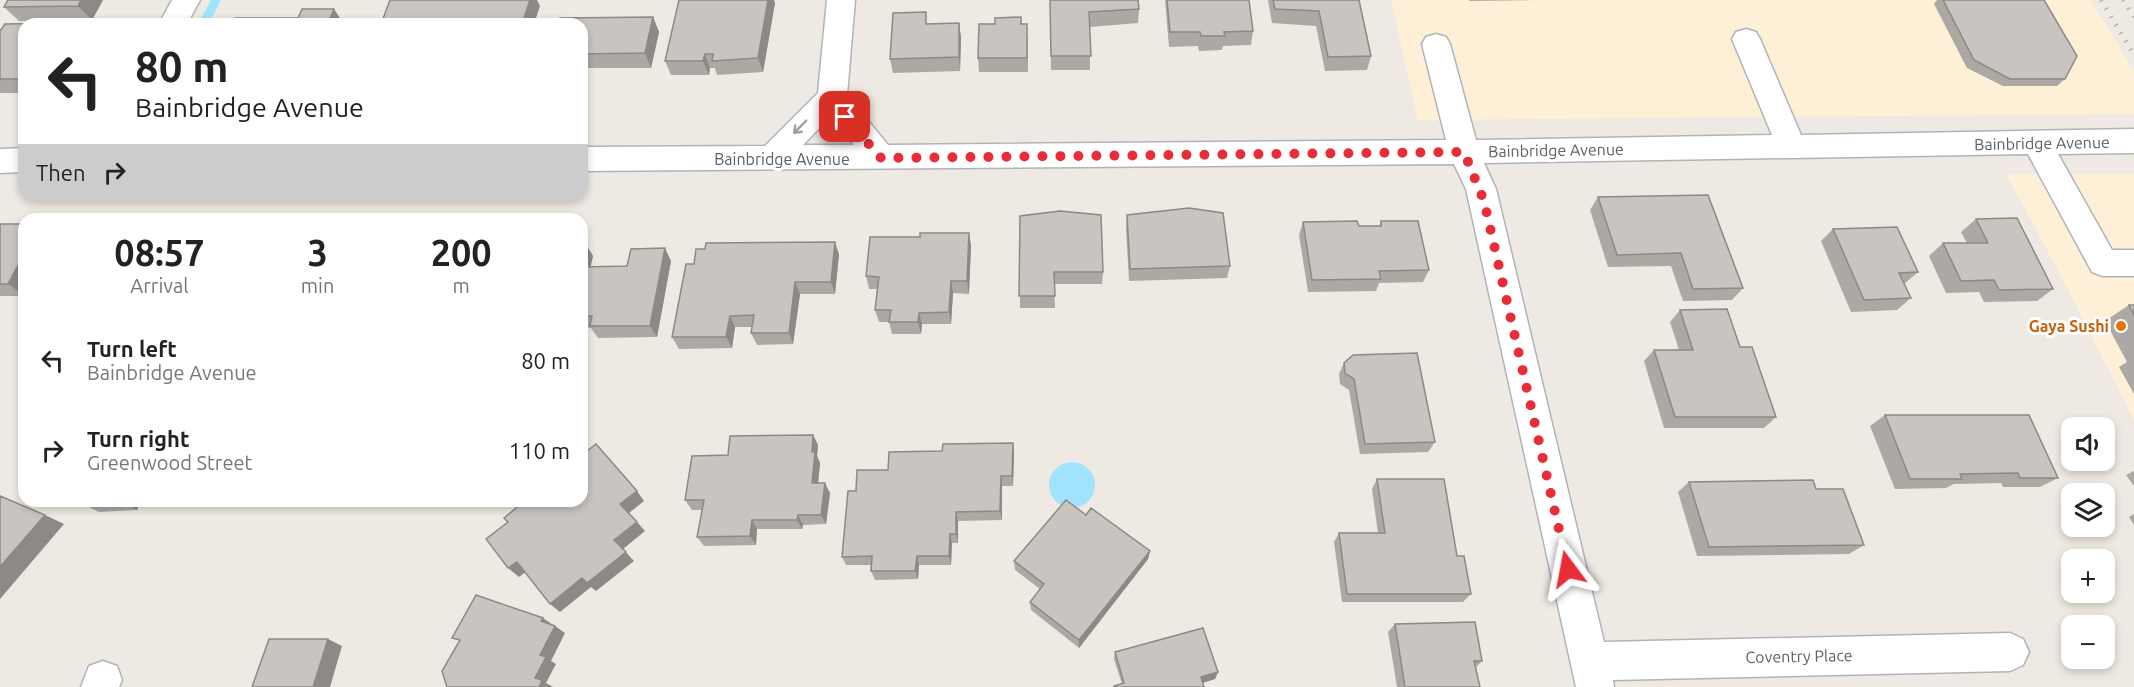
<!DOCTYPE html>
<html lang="en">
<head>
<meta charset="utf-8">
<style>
	body { margin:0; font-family:Ubuntu,sans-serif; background:#f6f6f6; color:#222; height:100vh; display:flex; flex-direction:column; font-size:22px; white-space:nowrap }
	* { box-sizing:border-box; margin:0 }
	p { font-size:20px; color:#767676 }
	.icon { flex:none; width:33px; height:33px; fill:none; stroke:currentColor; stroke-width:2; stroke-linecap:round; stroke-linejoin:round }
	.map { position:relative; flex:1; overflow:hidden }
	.drawer { position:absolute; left:18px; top:213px; width:570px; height:294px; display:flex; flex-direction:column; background:#fff; border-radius:18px; box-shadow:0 3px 9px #0003 }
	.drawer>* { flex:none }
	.banner { position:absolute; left:18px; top:18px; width:570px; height:183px; border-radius:18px; box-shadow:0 3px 9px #0003; background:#fff; color:#222; overflow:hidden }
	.tools { position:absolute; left:2061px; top:417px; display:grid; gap:12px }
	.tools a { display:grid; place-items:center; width:54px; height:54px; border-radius:12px; background:#fff; box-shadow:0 3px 9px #0003; font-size:30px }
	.pin { position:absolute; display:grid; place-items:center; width:51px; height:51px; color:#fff; margin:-26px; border-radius:12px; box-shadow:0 3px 9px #0006 }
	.me { position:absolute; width:66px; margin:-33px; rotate:347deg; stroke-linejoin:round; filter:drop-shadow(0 0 4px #0008) }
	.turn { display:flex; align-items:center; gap:21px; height:126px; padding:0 18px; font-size:27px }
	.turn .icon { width:78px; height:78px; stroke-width:2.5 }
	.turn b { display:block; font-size:42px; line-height:51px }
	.then { display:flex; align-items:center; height:57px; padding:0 18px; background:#0003; gap:12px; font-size:22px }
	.eta { display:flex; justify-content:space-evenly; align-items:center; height:102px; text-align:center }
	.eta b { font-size:36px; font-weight:700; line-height:42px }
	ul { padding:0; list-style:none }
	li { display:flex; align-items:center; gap:18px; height:90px; padding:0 18px }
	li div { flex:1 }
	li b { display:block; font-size:22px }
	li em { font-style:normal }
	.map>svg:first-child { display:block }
	.commercial { fill:#feefd7 }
	.water { fill:#a1e3ff }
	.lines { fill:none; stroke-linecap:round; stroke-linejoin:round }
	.stream { fill:#a1e3ff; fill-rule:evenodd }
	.minor-casing { stroke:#b0b4b8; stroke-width:3 }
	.minor { fill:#fff; fill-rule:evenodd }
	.rail { stroke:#b1b2b3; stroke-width:4.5; stroke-dasharray:1.5 8; stroke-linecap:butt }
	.wall { fill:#aca9a4 }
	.shaded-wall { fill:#8c8986 }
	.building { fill:#c8c4bf; stroke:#8c8986; stroke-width:1.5 }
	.oneway { stroke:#9da0a1 }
	.route { stroke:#e92d38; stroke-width:10; stroke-dasharray:0 18 }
	.food-dot { fill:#e8710a; stroke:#fff; stroke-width:2 }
	.labels { text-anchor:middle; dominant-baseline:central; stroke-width:6; stroke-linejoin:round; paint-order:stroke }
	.street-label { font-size:16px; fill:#5b6063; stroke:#fff }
	.food-label { font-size:16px; font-weight:bold; fill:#c56008; stroke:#fff; text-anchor:end }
</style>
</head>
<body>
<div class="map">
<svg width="2134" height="687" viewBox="0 0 2134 687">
	<rect width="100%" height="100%" fill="#eee9e2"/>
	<path class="commercial" d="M1391,0h700l43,71v43l-716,6z
		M2006,174h128v246l-71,-140z"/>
	<path class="water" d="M1049 485a23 23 0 1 1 46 0a23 23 0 1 1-46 0Z"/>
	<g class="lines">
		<path class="stream" d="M211,0h10l-11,22h-8l-1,-3z"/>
		<g class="minor-casing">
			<path id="minor" d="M172,0h28l-13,24h-28z
				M827,0h28l-8,95 41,50 558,-5 -24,-96 4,-7 10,-3 10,3 4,7 26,96 296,-5 -40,-96 4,-7 10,-3 10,3 4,7 41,96 333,-6v24l-76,1 54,96h22v26h-31l-11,-4 -64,-118 -544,9 12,26 108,453 406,-9 13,6 6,13 -6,13 -13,6 -397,9 1,7h-38l-110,-498 -12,-25 -872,7v-24l183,-1 53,-53zM831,116l23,29h-51z
				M24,148v24l-24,1v-24z
				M103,661l14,5 5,14 -3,7h-38l8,-21z"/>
		</g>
		<use href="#minor" class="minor"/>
		<path class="rail" d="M2101,0l33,55
			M2123,0l11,17"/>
	</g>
	<path class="wall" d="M8,0h95l-11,20 -73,1 -15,-14z
		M1050,0l89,9 -1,14 -48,4v43h-39z
		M1165,0h84l4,31 -2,14 -28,1 -1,4 -23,1 -1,-5 -29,1z
		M1268,0h91l12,56 -4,14 -42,1 -9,-45 -44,-3z
		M1469,0h66l-66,1z
		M1937,0h107l21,79 -8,7h-54l-36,-18 -33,-64z
		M775,3l-12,69 -46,3 -2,-7h-5l-1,7h-38l-6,-14z
		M653,17l6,15 -8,36h-69v-44z
		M959,23l2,15 -1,33 -67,2 -3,-14 37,-35z
		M24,24v69h-24v-62z
		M1021,24l7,14v34h-49l-1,-14z
		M1598,197l145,91 -11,12 -49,1 -12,-35 -63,1 -18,-57z
		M1127,215l103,51 -3,12 -98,3 -3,-53z
		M1020,216l83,56 -1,12h-48l1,24h-35z
		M1976,219l77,70 -16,12 -53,1 -5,-10 -33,1 -17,-37 14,-13h24l-6,-11z
		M1381,221l48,49 -6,12 -44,1 -3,8 -68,1 -9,-57 4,-13 56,4h20z
		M0,224h24v72h-24z
		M1833,229l85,43 -14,12 7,14 -14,12 -46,2 -30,-71z
		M920,237l51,8 -2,49 -16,-1 -2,31h-29l-1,10h-29l-3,-12h-10l-4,-12 2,-21h-8l-3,-13z
		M582,243h3l8,13 -3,10h37l44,-5 -14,76 -59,1 -7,-10h-9z
		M705,249l134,5 -4,40h-35l-7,50 -36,1 -6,-12 1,-6h-17l-3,21 -53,1 -7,-12 22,-73z
		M2129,305h5v89l-15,-27 8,-5 -22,-41z
		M1680,310l60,37 36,70 -12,11h-100l-20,-67 10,-11h25l-9,-28z
		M1344,363l91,79 -7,10 -68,2 -11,-64 -9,-6 -1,-10z
		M1885,415l173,63 -18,9h-37l-2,-4 -47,1 -8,4 -51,1 -25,-63z
		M813,435l5,10 -1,11 3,7 -2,20 12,10 -4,31 -23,1 -1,4h-45l-1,16 -52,1 -7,-9 5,-27h-10l-7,-10 43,-45z
		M1013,443l1,11 -1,32h-11v34l-44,1v22h-6l-1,22h-32l-1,14 -43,1 -4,-9 1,-6h-26l-4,-8 14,-66 32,-21 54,-19z
		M2134,471v15l-8,-11z
		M1377,479l80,77 14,38 -8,8h-121l-8,-60 5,-9h39l-6,-44z
		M1689,482l127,7 48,56 -15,9 -152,2 -19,-64z
		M81,501h127l-69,4 -2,5 -38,2 -18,-9z
		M2134,514v11l-5,-8z
		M1086,515l64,36 -2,8 -69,89 -48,-38 -1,-8 10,-13 -25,-19 -1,-9z
		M1395,624l87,37 -6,6 4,20h-83l-9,-55z
		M1115,652l103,20 -3,7 -12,4 1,4h-90v-1l8,-2 -8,-25z"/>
	<path class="shaded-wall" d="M81,0h22l-11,20 -14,-14z
		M530,0h7l3,6 -6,18h-12z
		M768,0h6l1,3 -12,69 -5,-14z
		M334,9l10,15 -16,-1z
		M653,17l6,15 -8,36 -6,-15z
		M959,23l2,15 -1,33 -1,-14z
		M705,54l5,14 -1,7 -6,-14z
		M969,233l2,12 -2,49 -2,-13z
		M835,242l4,12 -4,40 -4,-12z
		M585,243l8,13 -5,23 -6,-9v-14z
		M665,248l6,13 -14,76 -7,-11z
		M24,254v41l-16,-11z
		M951,281l2,12 -2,31 -2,-12z
		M795,282l5,12 -7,50 -4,-11z
		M919,313l3,11 -1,10 -3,-12z
		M730,316l5,11 -3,21 -6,-11z
		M813,435l5,10 -1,11 3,7 -3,30 -5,-10v-31z
		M1013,443l1,11 -1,32 -1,-10z
		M1001,476l1,10v34l-2,-9z
		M825,483l5,10 -4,31 -5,-9z
		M637,491l7,10 -15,12 -9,-9z
		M121,501h10l8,4 -2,5z
		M956,512l2,9v22l-2,-9z
		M45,515l19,9 -64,75v-32z
		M798,515l5,10 -1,4 -5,-9z
		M752,520l5,9 -1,16 -6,-9z
		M637,522l8,9 -22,18 11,12 -38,30 -5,-4 -31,25 -10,-8 64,-64z
		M950,534l2,9 -1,22 -2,-9z
		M1150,551l-2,8 -69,89v-8z
		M917,556l2,9 -1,14 -3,-8z
		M517,562l11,8 -9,7 -11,-9z
		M543,618l10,7 -12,-4z
		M555,626l10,7 -14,28 5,3 -10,19 7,4h-14l-4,-9 5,-23z
		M328,639l14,7 -12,41h-17z
		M1218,672l-3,7 -17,5 3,-7z"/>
	<path class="building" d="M8,0h73l-3,6 -74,1z
		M390,0h140l-8,24h-141z
		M679,0h89l-10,58 -46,3 1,-7h-8l-2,7h-38z
		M1050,0h88l1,9 -50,3 2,44h-40z
		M1167,0h82l4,31 -29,1 1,4h-24l-1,-4h-30z
		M1273,0h86l12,56 -43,1 -9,-46 -44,-2z
		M1943,0h101l33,56 -12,23h-55l-36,-19z
		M302,9h32l-6,14h17l-1,1h-112l3,-6h63z
		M926,12v12l33,-1v34l-69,2 3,-46z
		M653,17l-8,36 -63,1v-30h-24l2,-6z
		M1021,17v7h6v34h-49l1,-34h16v-6z
		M67,23l-1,1h-42v55h-24v-48l5,-7z
		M1708,195l35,93 -50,1 -12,-36 -64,2 -19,-58z
		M1189,208l34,5 7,53 -100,3 -3,-54z
		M1060,211l41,4 2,57h-49l1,24h-36l1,-80z
		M2017,218l36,71 -54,1 -5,-10 -33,1 -18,-38h45l-12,-24z
		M1357,221l2,5h22v-5h37l11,49 -50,1 2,8 -69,1 -9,-58z
		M0,224h24v30l-16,30h-8z
		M1897,227l21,45 -19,1 12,25 -47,2 -31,-71z
		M920,233h49l-2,48h-16l-2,31 -30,1 -1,9h-29l2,-12h-16l4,-33 -13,-1 4,-39h50z
		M835,242l-4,40h-36l-6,51h-38l3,-18 -24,1 -4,21h-54l14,-73h8l2,-15h9l1,-6z
		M582,243h3l-3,13z
		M665,248l-15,78h-60l2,-10h-10v-49l45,-1 4,-17z
		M2129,305h5v10z
		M1727,309l13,38h12l24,70h-101l-21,-67h39l-13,-40z
		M1417,353l18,89 -70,2 -11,-65 -9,-6 -1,-10 9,-8z
		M1885,415h144l29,63h-38l-2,-5 -58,1 2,5h-52z
		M813,435l-1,17h3l-3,31h13l-4,32h-23l-1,5h-45l-2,16 -53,1 7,-37h-19l7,-44 36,-1 2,-19z
		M1013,443l-1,33h-11l-1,35 -44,1v22h-6l-1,22h-32l-2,15h-44l1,-15 -30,1 6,-66h8l1,-21h31l1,-18 53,-1 1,-7z
		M596,444l41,47 -17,13 17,18 -23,18 12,12 -39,31 -5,-5 -32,26 -33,-42 -9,6 -22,-29 22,-17 -4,-4 18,-15 -2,-2h62v-46z
		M1377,479h67l13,77h7l7,38h-124l-8,-61h46z
		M1813,480l3,9h27l21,56 -155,2 -20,-65z
		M0,496l45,19 -45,52z
		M1066,500l20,15 5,-7 59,43 -71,89 -49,-38 14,-18 -30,-23z
		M81,501h30l-30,2z
		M476,595l67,23 -2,3 14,5 -15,29 6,2 -11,21 7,2 -3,7h-92l-5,-16 18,-31 -8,-2z
		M1475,622l7,39h-8l6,26h-75l-10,-63z
		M1203,628l15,44 -17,5 3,10h-89l-1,-1 10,-3 -9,-31z
		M269,639h59l-15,48h-61z"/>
	<defs><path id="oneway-shaft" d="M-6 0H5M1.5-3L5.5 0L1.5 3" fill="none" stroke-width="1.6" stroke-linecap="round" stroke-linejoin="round" transform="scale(1.5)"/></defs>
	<use class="oneway" href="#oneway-shaft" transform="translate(800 127) rotate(134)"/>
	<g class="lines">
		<path class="route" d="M845,117l36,41 583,-6 20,49 84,368"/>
	</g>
	<circle class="food-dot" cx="2121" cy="326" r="6"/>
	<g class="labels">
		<g class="street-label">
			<text transform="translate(2042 143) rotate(-1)">Bainbridge Avenue</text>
			<text transform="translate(1556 150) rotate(-1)">Bainbridge Avenue</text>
			<text x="782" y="159">Bainbridge Avenue</text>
			<text transform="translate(1799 656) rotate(-1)">Coventry Place</text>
		</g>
		<g class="food-label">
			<text x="2109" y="326">Gaya Sushi</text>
		</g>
	</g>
</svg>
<div class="tools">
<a><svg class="icon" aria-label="sound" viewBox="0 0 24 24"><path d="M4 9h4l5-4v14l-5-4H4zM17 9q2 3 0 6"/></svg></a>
<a><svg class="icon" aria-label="layers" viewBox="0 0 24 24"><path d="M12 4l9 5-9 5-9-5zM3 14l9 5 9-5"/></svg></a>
<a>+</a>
<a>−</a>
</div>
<div class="pin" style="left:845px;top:117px;background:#d93025"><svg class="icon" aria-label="arrive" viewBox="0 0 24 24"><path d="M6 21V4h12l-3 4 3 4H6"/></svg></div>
<svg class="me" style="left:1568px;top:569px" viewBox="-20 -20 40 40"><path d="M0-17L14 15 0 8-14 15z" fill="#e92d38" stroke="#fff" stroke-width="4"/></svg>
<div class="banner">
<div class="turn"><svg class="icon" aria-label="left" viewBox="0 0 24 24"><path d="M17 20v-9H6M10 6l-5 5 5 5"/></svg><div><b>80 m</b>Bainbridge Avenue</div></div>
<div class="then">Then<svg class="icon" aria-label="right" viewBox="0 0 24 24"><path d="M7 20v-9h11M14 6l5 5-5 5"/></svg></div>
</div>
<section class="drawer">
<div class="eta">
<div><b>08:57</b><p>Arrival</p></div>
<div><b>3</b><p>min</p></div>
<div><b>200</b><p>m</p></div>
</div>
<ul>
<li><svg class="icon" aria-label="left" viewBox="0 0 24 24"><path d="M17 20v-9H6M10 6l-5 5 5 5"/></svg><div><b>Turn left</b><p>Bainbridge Avenue</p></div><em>80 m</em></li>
<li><svg class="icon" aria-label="right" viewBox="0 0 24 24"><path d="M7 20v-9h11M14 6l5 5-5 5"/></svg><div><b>Turn right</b><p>Greenwood Street</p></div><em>110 m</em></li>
</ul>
</section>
</div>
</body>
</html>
